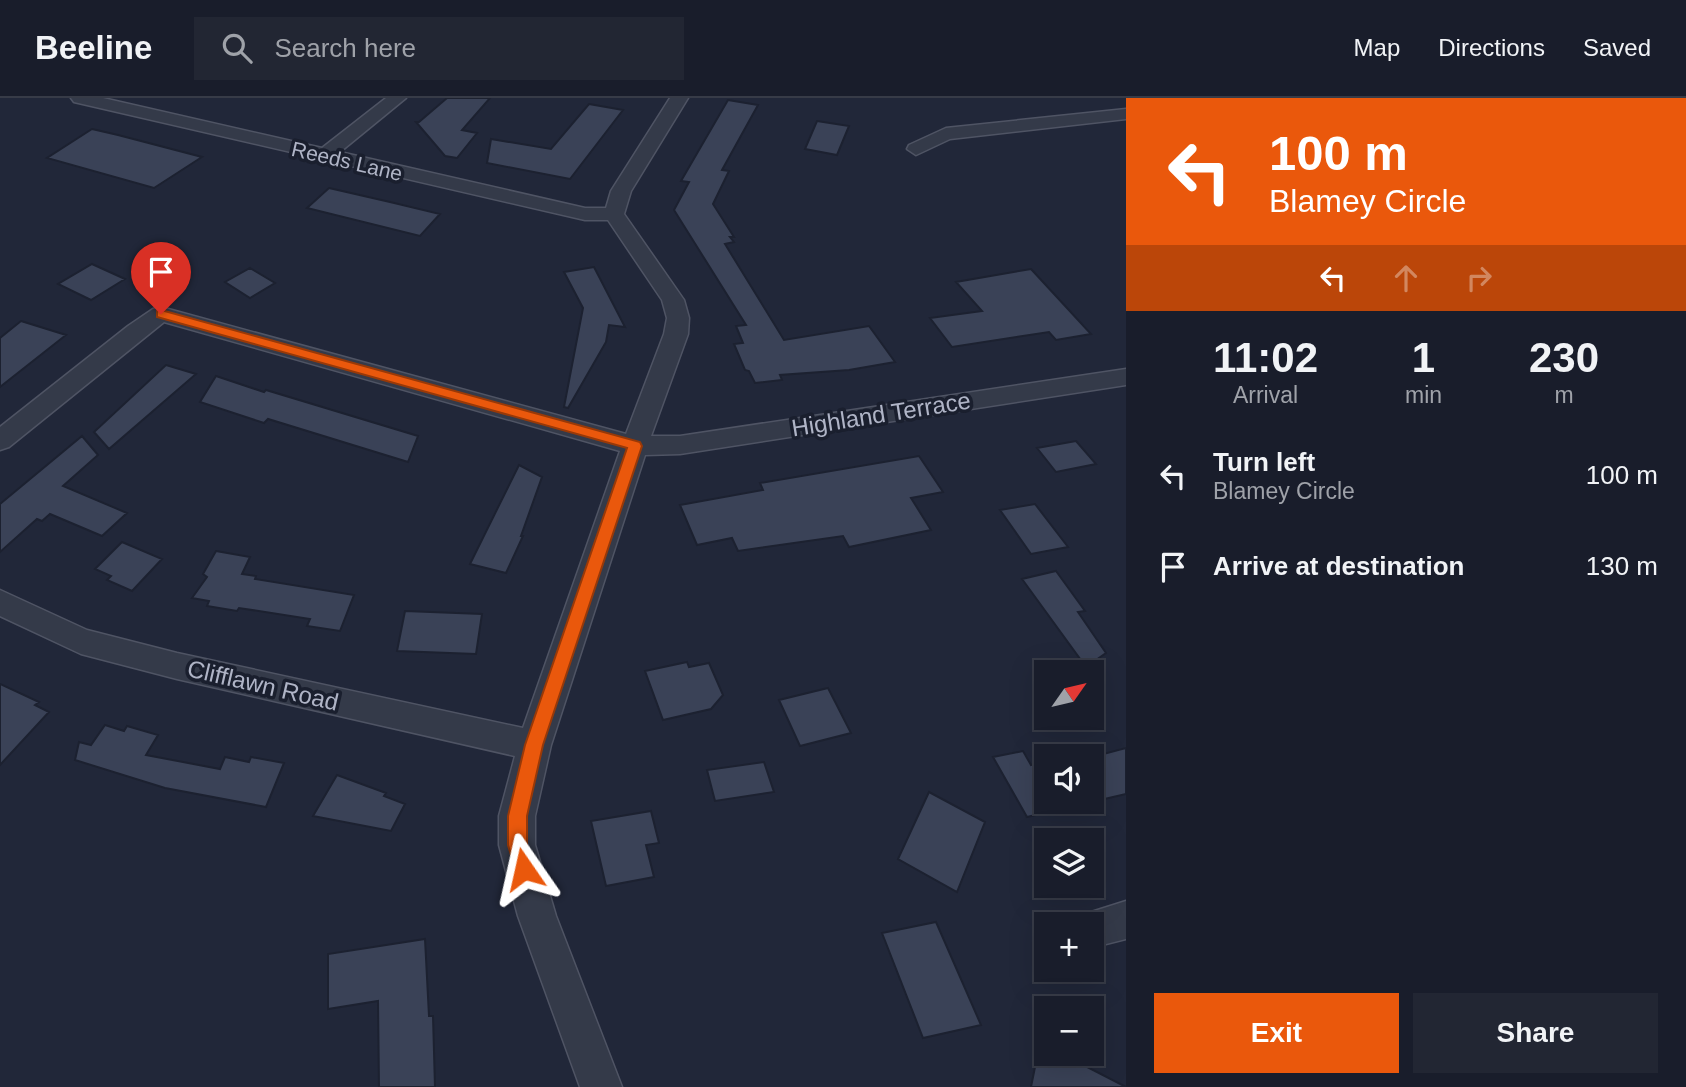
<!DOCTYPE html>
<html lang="en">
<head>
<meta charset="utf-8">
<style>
	body { margin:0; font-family:Arial,sans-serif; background:#222633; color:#f1f3f6; height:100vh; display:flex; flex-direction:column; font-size:26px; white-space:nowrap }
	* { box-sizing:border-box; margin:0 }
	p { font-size:23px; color:#9fa2a9 }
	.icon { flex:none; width:38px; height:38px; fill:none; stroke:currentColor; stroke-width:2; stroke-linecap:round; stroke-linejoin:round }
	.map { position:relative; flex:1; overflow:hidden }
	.drawer { display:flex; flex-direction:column; background:#191d2b; width:560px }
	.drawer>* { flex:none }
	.hud { background:#ea580c; color:#fff; overflow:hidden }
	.needle { width:46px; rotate:56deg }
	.fabs { position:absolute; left:1034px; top:562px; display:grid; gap:14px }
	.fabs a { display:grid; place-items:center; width:70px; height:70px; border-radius:0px; background:#191d2b; box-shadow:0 7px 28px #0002,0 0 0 2px #373b47; font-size:35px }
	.pin { position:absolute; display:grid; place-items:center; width:60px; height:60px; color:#fff; margin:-72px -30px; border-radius:50% 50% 50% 0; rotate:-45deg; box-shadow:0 0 7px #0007 }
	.pin .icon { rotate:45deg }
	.me { position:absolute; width:77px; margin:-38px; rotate:349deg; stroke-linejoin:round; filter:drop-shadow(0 0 5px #0008) }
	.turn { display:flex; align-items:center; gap:24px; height:147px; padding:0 28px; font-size:32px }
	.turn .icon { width:91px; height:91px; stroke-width:2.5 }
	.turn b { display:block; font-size:49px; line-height:60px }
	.lanes { display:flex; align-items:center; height:66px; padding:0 28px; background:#0003; justify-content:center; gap:35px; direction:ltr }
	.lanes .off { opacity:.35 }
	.eta { display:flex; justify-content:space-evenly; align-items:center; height:119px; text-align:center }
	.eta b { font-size:42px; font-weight:700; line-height:49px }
	.primary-button { display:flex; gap:14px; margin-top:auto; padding:14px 28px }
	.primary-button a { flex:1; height:80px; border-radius:0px; background:#ea580c; color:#fff; font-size:28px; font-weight:700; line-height:80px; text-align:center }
	.primary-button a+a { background:#222633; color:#f1f3f6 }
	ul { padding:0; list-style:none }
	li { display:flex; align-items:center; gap:21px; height:91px; padding:0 28px }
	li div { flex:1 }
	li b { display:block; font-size:26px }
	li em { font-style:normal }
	header { display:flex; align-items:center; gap:42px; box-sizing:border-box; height:98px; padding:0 35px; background:#191d2b; border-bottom:2px solid #373b47 }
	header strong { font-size:33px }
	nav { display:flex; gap:38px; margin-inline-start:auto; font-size:24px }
	.search { width:490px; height:63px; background:#222633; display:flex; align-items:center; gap:18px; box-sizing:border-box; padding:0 24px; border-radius:0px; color:#9fa2a9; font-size:26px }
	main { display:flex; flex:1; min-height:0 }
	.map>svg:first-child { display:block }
	.building { fill:#3a4257; stroke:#1c2130; stroke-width:2 }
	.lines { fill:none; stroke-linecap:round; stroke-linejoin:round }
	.street-casing { stroke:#4f5464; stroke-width:3 }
	.street { fill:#343a49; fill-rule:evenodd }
	.route { fill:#ea580c; stroke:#983908; stroke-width:2 }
	.labels { text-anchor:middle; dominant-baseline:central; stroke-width:7; stroke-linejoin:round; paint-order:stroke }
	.far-street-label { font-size:21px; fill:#afb4c6; stroke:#1a1f2e }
	.street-label { font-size:24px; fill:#afb4c6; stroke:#1a1f2e }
</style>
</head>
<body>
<header>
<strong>Beeline</strong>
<div class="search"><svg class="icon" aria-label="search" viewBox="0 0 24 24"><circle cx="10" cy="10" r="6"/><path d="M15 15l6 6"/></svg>Search here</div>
<nav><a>Map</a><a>Directions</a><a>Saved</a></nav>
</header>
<main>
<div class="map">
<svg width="1126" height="989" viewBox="0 0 1126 989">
	<rect width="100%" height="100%" fill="#212739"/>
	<path class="building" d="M447,0h43l-28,32 15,3 -20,25 -12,-2 -29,-34h3z
		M728,2l30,5 -36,65 7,1 -16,33 21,33h-4l4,5 -9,2 59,96 85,-14 26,36 -46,8 -69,5 2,5 -27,3 -6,-12 -4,-1 -11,-26 9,-1 -7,-17 10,-1 -72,-115 15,-28 -8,-1z
		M589,6l34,6 -53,69 -83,-16 4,-24 60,10z
		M817,23l32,5 -12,29 -32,-6z
		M92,31l26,6 84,22 -48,31 -107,-30z
		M329,90l61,14 50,12 -20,22 -113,-28z
		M92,166l33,15 -34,21 -33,-16z
		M594,169l31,60 -16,-2 -3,17 -38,66 -4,-1 19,-99 -19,-36z
		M250,170l25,15 -25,15 -25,-16z
		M1031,171l60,65 -35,6 -7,-8 -97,15 -22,-29 52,-7 -26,-29z
		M21,223l45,14 -66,52v-49z
		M166,267l30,9 -87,75 -15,-17z
		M216,278l48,16 2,-2 152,46 -10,26 -140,-43 -4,4 -64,-21z
		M82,338l16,19 -35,31 64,27 -25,23 -52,-22 -8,7 -5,-2 -37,33v-48z
		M1076,343l20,23 -40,8 -19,-24z
		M919,358l24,36 -32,6 20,32 -82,17 -6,-11 -105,15 -6,-13 -35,7 -17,-40 83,-15 -3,-7z
		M519,367l23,12 -21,59h2l-17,37 -36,-9z
		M1035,406l33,43 -37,7 -31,-44z
		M122,444l40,17 -30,32 -25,-11 4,-4 -16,-7z
		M216,453l34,6 -8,17 14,2 -1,3 99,16 -14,36 -33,-5 3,-7 -71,-11 -2,3 -30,-5 2,-5 -17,-3 15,-21 -4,-3z
		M1056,473l29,40 -7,1 28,41 -20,14 -64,-88z
		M405,513l77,3 -6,40 -79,-3z
		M687,564l2,5 20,-4 14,32 -12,14 -48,11 -18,-49z
		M0,586l39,18 -4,3 14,7 -49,53z
		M828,590l23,45 -51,13 -21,-46z
		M105,627l19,6 3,-5 31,9 -12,20 74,14 5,-12 24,5 2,-5 33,6 -18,44 -101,-19 -90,-28 4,-18 12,3z
		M1126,650v46l-99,23 -34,-60 30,-6 8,14 15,-4v41h46v-45z
		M764,664l10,30 -59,9 -8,-31z
		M337,677l49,18 -2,3 21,8 -14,27 -78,-15z
		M929,694l56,30 -28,70 -59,-33z
		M651,713l8,32 -13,2 8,32 -48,9 -15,-65z
		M936,824l45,103 -58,13 -41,-105z
		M425,841l4,77h4l2,71h-56l-1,-86 -50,8v-55z
		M1040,944l6,4v8h16l64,33h-95z"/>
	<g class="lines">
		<g class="street-casing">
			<path id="street" d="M71,0h32l219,50 64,-50h20l-66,54 245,56h21l5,-17 59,-93h18l-57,93 -7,23 60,86 5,18 -1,16 -37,102h29l446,-67v16l-446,69 -35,1 -94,290 -16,71v29l21,71 66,171h-42l-62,-171 -19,-71v-29l16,-60 -338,-77 -96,-25 -81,-38v-26l87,40 90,23 346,75 97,-277 -456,-129 -155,125 -9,3v-23l128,-101 25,-17 8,-2 465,127 38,-100 3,-16 -5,-18 -54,-80h-23l-511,-118z
				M1126,11v10l-176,20 -34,16 -9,-6 2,-4 37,-17z
				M1126,803v38l-28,7 -6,-2v-20h-12l5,-10z"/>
		</g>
		<use href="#street" class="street"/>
	</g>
	<path class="route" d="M161,212l479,132 2,4 -99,299 -16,71v29l7,24 -3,6 -7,3 -7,-3 -9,-30v-29l17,-71 102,-297 -470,-131v-6z"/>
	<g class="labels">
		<g class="far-street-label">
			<text transform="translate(347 63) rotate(13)">Reeds Lane</text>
		</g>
		<g class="street-label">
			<text transform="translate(881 316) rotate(-9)">Highland Terrace</text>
			<text transform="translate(263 587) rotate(13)">Clifflawn Road</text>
		</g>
	</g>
</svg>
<div class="fabs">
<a><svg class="needle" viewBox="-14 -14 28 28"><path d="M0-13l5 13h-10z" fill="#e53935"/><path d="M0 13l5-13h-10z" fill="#9fa2a9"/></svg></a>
<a><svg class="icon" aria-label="sound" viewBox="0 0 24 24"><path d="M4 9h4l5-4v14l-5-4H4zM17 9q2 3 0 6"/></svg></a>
<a><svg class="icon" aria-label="layers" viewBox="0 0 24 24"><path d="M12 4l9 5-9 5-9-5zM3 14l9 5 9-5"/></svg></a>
<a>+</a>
<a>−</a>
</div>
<div class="pin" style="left:161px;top:216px;background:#d93025"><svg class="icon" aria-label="arrive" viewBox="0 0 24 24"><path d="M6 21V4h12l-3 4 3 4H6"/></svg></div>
<svg class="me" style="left:524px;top:771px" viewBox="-20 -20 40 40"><path d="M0-17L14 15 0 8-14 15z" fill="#ea580c" stroke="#fff" stroke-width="4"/></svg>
</div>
<section class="drawer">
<div class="hud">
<div class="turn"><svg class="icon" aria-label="left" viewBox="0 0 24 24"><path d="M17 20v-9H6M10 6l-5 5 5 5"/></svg><div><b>100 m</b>Blamey Circle</div></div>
<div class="lanes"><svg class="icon" aria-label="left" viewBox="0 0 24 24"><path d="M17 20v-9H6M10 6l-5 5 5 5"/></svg><svg class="icon off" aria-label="ahead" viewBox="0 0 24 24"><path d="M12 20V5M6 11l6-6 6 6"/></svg><svg class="icon off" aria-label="right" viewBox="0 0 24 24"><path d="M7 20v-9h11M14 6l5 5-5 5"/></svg></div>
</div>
<div class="eta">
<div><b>11:02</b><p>Arrival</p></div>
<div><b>1</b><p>min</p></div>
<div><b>230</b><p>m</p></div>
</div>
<ul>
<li><svg class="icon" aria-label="left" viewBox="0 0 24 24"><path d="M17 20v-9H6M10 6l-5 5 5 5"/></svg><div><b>Turn left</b><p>Blamey Circle</p></div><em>100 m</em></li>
<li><svg class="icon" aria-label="arrive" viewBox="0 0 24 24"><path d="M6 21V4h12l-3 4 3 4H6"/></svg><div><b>Arrive at destination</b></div><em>130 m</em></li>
</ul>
<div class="primary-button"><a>Exit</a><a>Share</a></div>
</section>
</main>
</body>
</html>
